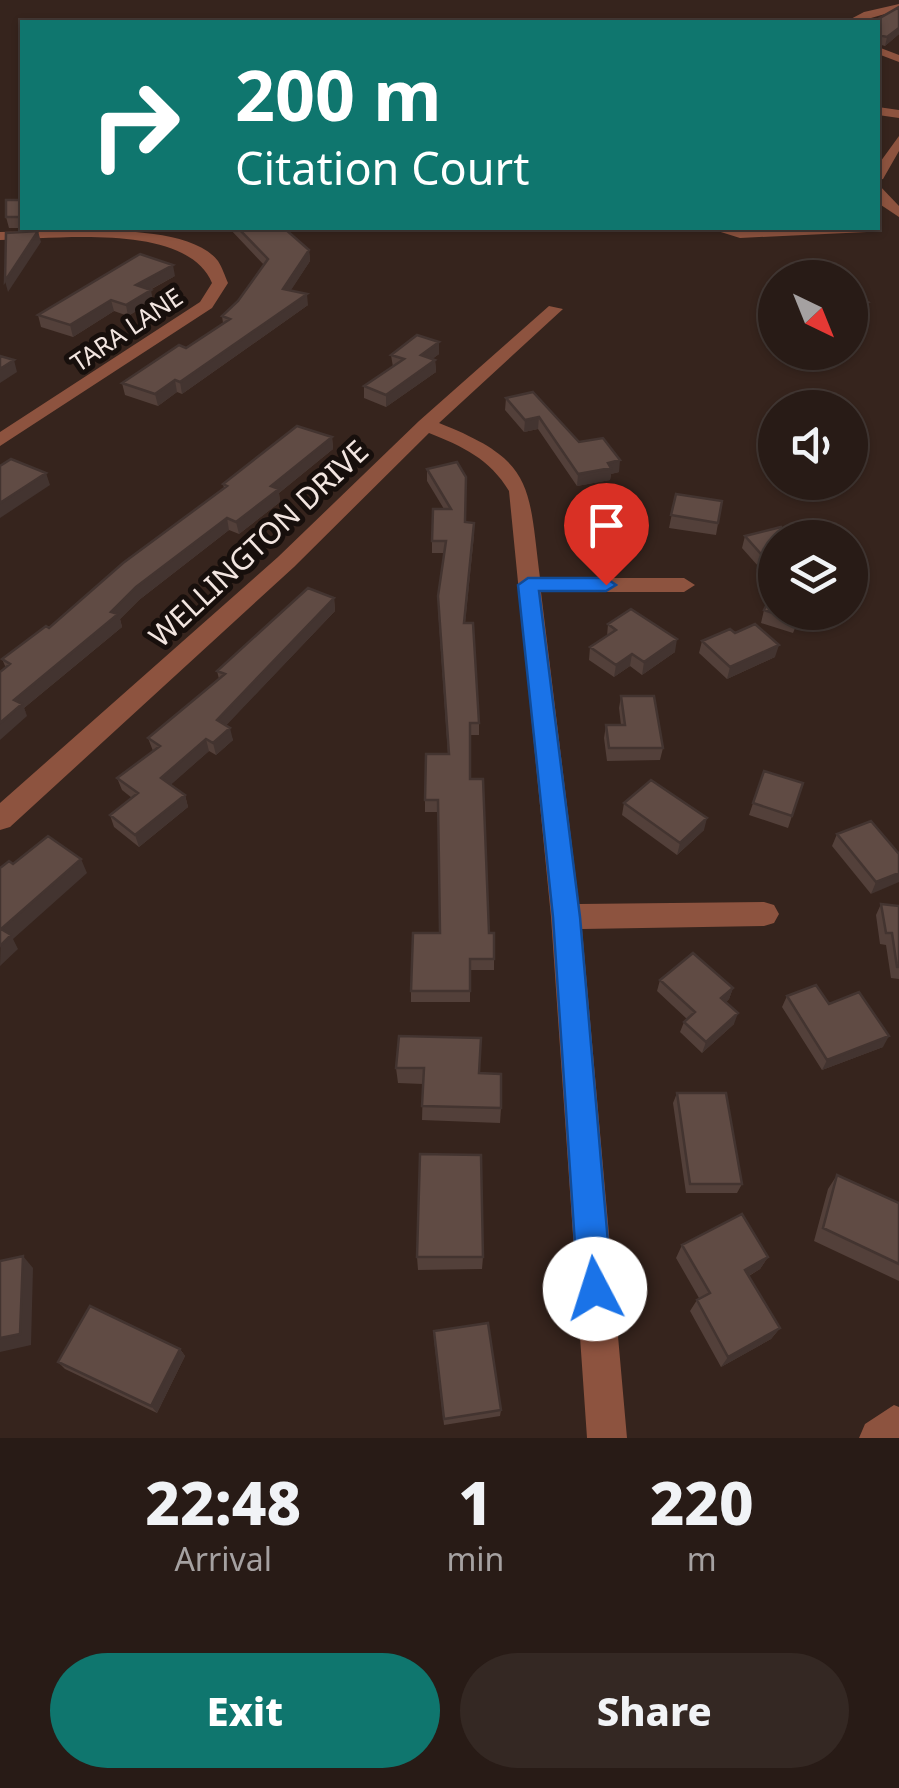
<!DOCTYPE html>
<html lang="en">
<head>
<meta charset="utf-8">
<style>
	body { margin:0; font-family:"Noto Sans",sans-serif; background:#342823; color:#f1f3f6; height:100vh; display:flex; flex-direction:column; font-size:38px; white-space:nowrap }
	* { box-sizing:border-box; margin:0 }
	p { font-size:32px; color:#a5a1a1 }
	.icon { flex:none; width:55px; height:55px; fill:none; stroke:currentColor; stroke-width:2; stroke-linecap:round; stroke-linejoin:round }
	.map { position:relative; height:1438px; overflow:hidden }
	.side { display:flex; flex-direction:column; background:#281b16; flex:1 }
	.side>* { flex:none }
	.banner { position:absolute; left:20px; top:20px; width:860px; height:210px; border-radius:0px; box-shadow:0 2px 8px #0004,0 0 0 2px #443935; background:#0f766e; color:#fff; overflow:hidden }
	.needle { width:65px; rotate:137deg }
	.tools { position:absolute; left:758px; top:260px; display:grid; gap:20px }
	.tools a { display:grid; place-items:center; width:110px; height:110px; border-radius:50%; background:#281b16; box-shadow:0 2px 8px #0004,0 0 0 2px #443935; font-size:50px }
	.pin { position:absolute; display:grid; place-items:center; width:85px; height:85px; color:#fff; margin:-102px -42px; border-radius:50% 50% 50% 0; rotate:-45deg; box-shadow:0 0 10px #0007 }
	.pin .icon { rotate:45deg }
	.me { position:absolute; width:110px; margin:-55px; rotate:355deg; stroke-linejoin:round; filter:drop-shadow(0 0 8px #0008) }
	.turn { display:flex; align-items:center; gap:35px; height:210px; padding:0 50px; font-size:45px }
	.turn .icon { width:130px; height:130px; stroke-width:2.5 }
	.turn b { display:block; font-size:70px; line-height:85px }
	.eta { display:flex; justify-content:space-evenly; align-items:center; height:170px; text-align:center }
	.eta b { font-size:60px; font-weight:800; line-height:70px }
	.action { display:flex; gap:20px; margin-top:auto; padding:20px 50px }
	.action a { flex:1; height:115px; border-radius:60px; background:#0f766e; color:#fff; font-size:40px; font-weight:800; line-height:115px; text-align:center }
	.action a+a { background:#342823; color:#f1f3f6 }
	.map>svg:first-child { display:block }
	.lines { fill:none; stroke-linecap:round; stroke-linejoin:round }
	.minor { fill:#8d533f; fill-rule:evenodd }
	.wall { fill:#53403a }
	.shaded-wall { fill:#433430 }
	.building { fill:#604b44; stroke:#433430; stroke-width:2.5 }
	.route { fill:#1a73e8; stroke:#114b97; stroke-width:2.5 }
	.labels { text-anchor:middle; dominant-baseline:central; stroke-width:10; stroke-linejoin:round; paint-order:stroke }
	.far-street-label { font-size:25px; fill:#f2e5e0; stroke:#170f0c }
	.street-label { font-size:30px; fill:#f2e5e0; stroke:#170f0c }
</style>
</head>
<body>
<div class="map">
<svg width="899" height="1438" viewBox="0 0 899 1438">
	<rect width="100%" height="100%" fill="#36241d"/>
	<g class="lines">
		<path class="minor" d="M899,4v6l-42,12h-12l19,-10z
			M878,47l21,8v7l-21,-8z
			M878,107l21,3v8l-21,-3z
			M899,136v15l-16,28 -5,1v-15z
			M878,184l21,22v11l-21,-14z
			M708,228h166l-7,4 -127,6z
			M89,230c35,1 106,1 129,31 4,6 7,15 10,22l-16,25 -212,138v-14l200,-130 12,-19c-25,-61 -156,-44 -212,-43v-8z
			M549,306l14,3 -124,114c96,38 89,61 101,155h144l11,7 -11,7h-143l38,312 185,-2 10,3 5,9 -5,9 -10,3 -182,3 45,509h-40l-36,-521 -42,-426c-19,-32 -47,-45 -80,-58l-135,134 -284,260 -10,3v-27l278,-246 141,-136z
			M894,1405l5,2v31h-40l6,-14z"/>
	</g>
	<path class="wall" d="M899,7v27l-14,12 -7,-2v-22z
		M22,200v28h12h-25l-3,-11z
		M229,228h55l25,22 1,11 -20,30 18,14 -126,89 -5,-2 -19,14 -33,-11 -3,-12 64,-35 37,-25 -1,-7 16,-15 26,-36z
		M175,276l-25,14 3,11 -25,15 -14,-5 -41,26 -32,-10 -3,-12z
		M439,342v12l-7,5 3,1 1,12 -50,35 -22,-9v-12l29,-19 -2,-12z
		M506,398l73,44 40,30 -8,2 -1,6 -33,6 -39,-57 -14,3 -19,-22z
		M332,437l1,12 -54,44 1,9 -41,32 -10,-4 -90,70 -19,19 2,8 -98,81 3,8 -25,-57 47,-31 175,-140 -1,-4z
		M427,469l47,66 -9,88 14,100v12h-9v44l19,154 5,26v11h-24v32h-59v-11l29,-58 -2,-121h-13v-12l23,-46 -10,-145v-13l6,-43h-12v-12l12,-32 -17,-28z
		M676,494l46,7 -6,34 -47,-7z
		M575,505l37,29 -2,12h-32l-4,-29z
		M781,527l-6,47 -8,2 -25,-28 3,-12z
		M334,598l1,13 -109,114 7,15 -17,15 -7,-4 -38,33 14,11 3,12 -49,40 -25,-20 -4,-12 22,-17 -10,-8 -5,-12 36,-27 -5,-13 71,-59 -2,-8z
		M764,610l11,2h27l-9,21 -32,-10z
		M608,624l67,28 -33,23 -12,-9 -16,11 -25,-17 1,-13 17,-11z
		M735,633l40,24 -48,22 -28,-26 3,-12z
		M621,696l42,52 -3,12 -53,1 -3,-23 2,-13h15l-2,-17z
		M764,771l28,45 -4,12 -39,-13z
		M624,803l80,27 -27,25 -55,-40z
		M837,834l62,20 -28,40 -39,-48z
		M881,904l18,2v73l-8,-1 -5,-33 -6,-1 -4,-29z
		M660,980l73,8 -4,11 -3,3 8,22 -32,29 -22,-21 4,-10 3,-3 -30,-28z
		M787,996l42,8 54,43 -61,23 -40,-63z
		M399,1036l80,37 22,35 -1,15 -78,-3 1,-36 -25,-1 -2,-15z
		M677,1093l65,91 -5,9h-51l-13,-90z
		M837,1175l62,28v78l-85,-40 14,-52z
		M682,1245l86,12 -8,12 -11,7 31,52 -9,11 -50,28 -31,-56 7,-11 2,-2 -23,-40z
		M417,1257h66l-1,12 -64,1z
		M434,1339l67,71 -1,6 -56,9z
		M180,1349l5,7 -28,57 -92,-44 -7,-7z"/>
	<path class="shaded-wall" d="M899,28v6l-14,12 2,-9z
		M38,231l3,11 -33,50 -3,-11z
		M309,250l1,11 -26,40 -1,-12z
		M173,265l2,11 -37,20 -2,-11z
		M151,290l2,11 -25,15 -2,-11z
		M307,294l1,11 -126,89 -2,-12z
		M111,300l3,11 -41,26 -3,-12z
		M868,302l-3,11 -15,4v-10z
		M439,342v12l-17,13 -1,-12z
		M14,360l3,12 -17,11v-14z
		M435,360l1,12 -50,35v-12z
		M175,380l2,12 -19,14 -3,-12z
		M539,417l-1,12 -14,3 1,-12z
		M332,437l1,12 -54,44 1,9 -41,32 -3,-12 35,-36z
		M620,460l-1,12 -8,2 -1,6 -33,6 1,-12 30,-11z
		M46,473l4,12 -50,33v-15z
		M227,518l2,12 -90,70 -19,19 2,8 -98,81 3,8 -27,24v-17l14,-23 97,-88 25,-25z
		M775,562v12l-8,2 3,-12z
		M334,598l1,13 -115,121 -3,-12z
		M677,639l-2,13 -33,23 2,-13z
		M779,645l-4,12 -48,22 3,-12z
		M632,654l-2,12 -16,11 2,-12z
		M230,728l3,12 -17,15 -3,-12z
		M206,739l3,12 -44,39 -4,-12z
		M185,795l3,12 -49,40 -4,-12z
		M707,818l-3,12 -27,25 3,-12z
		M81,859l6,14 -74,66 5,10 -18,17 1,-37z
		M899,873v9l-28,12 5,-12z
		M733,988l-4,11 -11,10 3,-11z
		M738,1013l-4,11 -32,29 4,-11z
		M889,1036l-6,11 -61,23 5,-10z
		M23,1256l10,12 -2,77 -31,7v-14z
		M768,1257l-8,12 -22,13 7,-12z
		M780,1328l-9,11 -50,28 7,-10z
		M180,1349l5,7 -28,57 -6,-7z"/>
	<path class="building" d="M899,7v21l-12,9 -9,-2v3v-16h-5z
		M6,200h16v17h-16z
		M238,228h46l25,22 -26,39 24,5 -127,88 -5,-2 -20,14 -33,-11 57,-38 7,3 44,-29 -8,-3 16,-15 30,-42z
		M38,231l-33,50 1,-48z
		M140,254l33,11 -37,20 15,5 -25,15 -15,-5 -41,25 -32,-10z
		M850,290l18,12 -18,5z
		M417,335l22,7 -18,13 14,5 -49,35 -22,-9 40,-27 -13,-4z
		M0,356l14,4 -14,9z
		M533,392l46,50 24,-4 17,22 -12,3 3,5 -33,6 -39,-57 -14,3 -19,-22z
		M297,426l35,11 -61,49 8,3 -43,33 -9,-4 -91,69 -25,25 7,2 -104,86 8,4 -22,19v-51l10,-8 -8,-5 44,-33 3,2 74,-65 104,-77 -4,-2z
		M11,459l35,14 -46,30v-37z
		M457,462l9,15 -1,45 9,1 -10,100h9l6,100h-9v56h13l6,154h5v26h-24v32h-59l2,-58h27l-2,-133h-13l1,-46h23l-11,-158 8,-55h-14l1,-32h18l-24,-40z
		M676,494l46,7 -4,22 -47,-8z
		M575,505h32l5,29h-33z
		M781,527l9,11h-15v24l-5,2 -25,-28z
		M308,588l26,10 -117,122 13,8 -17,15 -7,-4 -45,39 24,17 -50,40 -25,-20 28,-22 -21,-15 43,-32 -12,-8 77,-64 -8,-3z
		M775,588v24h25l-4,9 -32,-11z
		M631,609l46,30 -33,23 -12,-8 -16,11 -26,-18 26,-17 -8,-6z
		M755,624l24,21 -49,22 -28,-26 28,-12 5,4z
		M621,696h33l9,52h-54l-3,-23h19z
		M764,771l39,12 -11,33 -39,-13z
		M651,780l56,38 -27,25 -56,-40z
		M871,821l28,33v19l-23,9 -39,-48z
		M48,836l33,23 -80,70 10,6 -11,11v-78l9,-7 4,3z
		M881,904l18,2v61h-2l-5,-34h-6z
		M693,953l40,35 -12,10 17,15 -32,29 -22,-20 11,-10 -35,-32z
		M816,985l13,19 30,-12 30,44 -62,24 -40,-64z
		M399,1036l82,2 -2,35 22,1v34l-79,-2 2,-38h-28z
		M677,1093h49l16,91h-52z
		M420,1154l61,1 2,102h-66z
		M837,1175l62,28v61l-76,-36z
		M742,1214l26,43 -23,13 35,58 -52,29 -31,-57 13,-7 -28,-48z
		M23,1256l-3,78 -20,4v-77z
		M90,1306l90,43 -29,57 -93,-44z
		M488,1323l13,87 -57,9 -10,-88z"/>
	<path class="route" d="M528,578h78l10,7 -10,6h-67l41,326 32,372 -5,12 -12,5 -12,-5 -5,-12 -25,-372 -35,-332z"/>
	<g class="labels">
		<g class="far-street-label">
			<text transform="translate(126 329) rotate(-34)">TARA LANE</text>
		</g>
		<g class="street-label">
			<text transform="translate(258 543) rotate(-43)">WELLINGTON DRIVE</text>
		</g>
	</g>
</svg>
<div class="tools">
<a><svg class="needle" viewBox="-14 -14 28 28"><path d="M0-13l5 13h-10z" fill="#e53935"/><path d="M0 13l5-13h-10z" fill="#a5a1a1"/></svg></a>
<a><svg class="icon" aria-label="sound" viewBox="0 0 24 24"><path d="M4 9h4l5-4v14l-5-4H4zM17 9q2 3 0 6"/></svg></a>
<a><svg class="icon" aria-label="layers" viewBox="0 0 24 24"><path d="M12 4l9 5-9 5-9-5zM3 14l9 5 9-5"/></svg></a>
</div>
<div class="pin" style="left:606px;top:585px;background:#d93025"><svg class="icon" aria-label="arrive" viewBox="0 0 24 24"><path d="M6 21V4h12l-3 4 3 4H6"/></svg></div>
<svg class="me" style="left:595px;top:1289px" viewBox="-20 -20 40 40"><circle r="19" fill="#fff"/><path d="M0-13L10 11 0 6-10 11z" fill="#1a73e8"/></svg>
<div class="banner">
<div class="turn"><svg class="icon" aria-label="right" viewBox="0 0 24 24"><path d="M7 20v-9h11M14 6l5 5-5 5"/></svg><div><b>200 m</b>Citation Court</div></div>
</div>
</div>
<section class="side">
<div class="eta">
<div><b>22:48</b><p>Arrival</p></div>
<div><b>1</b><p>min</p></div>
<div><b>220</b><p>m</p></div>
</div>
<div class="action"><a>Exit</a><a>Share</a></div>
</section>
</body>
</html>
